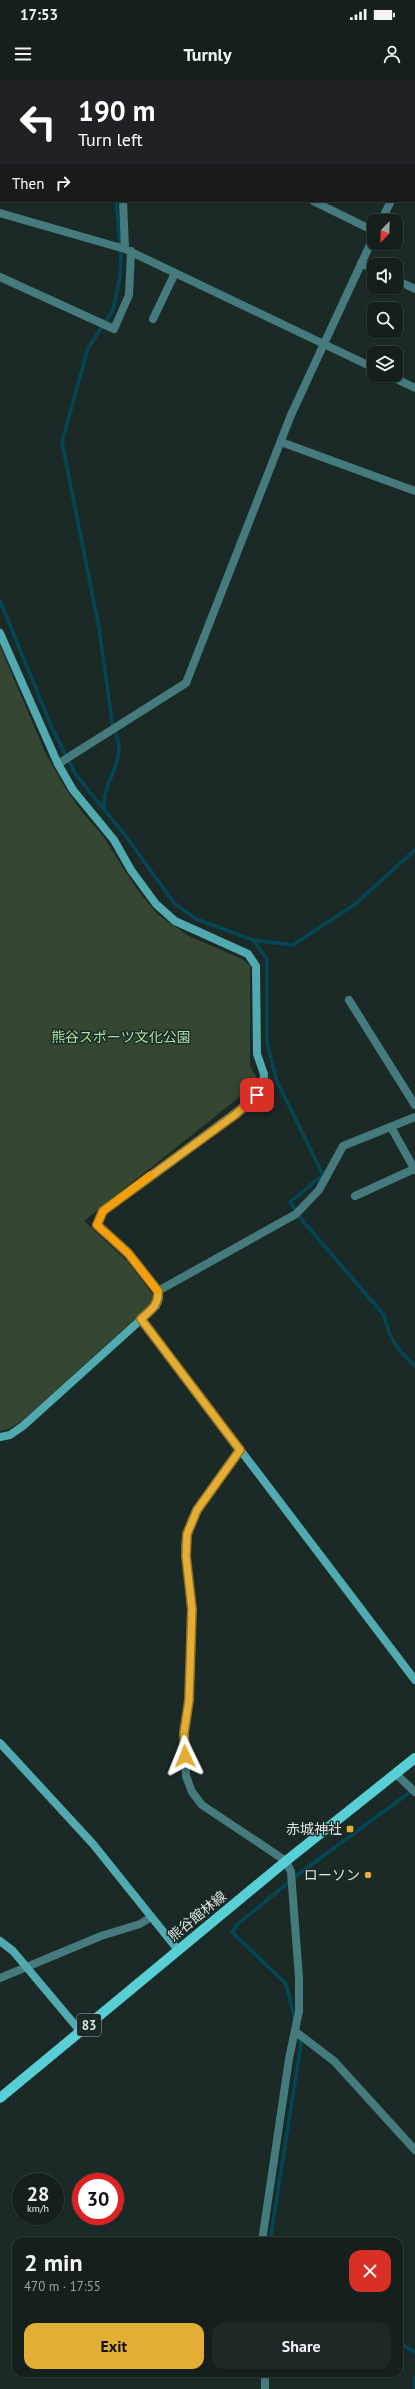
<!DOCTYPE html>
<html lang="en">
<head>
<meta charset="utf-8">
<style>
	body { margin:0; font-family:"PT Sans","Noto Sans JP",sans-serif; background:#1e2826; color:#f1f3f6; height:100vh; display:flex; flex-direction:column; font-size:15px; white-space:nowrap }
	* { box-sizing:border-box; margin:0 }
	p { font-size:13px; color:#9da3a4 }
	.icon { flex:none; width:22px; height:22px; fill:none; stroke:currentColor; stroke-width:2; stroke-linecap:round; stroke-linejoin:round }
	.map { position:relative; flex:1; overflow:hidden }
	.sheet { position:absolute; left:12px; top:2157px; width:391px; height:140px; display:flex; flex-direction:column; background:#15201d; border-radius:12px; box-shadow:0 1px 3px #0004,0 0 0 1px #343e3b }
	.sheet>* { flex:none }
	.top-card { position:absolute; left:0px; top:0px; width:415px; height:122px; box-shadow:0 1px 3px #0004,0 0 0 1px #343e3b; background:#202124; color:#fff; overflow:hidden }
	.needle { width:26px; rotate:203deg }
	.fabs { position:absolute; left:367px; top:134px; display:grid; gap:8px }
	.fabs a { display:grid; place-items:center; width:36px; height:36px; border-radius:8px; background:#15201d; box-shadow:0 1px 3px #0004,0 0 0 1px #343e3b; font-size:20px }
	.speed { position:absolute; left:12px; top:2093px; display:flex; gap:8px; font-size:20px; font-weight:700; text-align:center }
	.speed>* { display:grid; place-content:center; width:52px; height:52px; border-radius:50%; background:#15201d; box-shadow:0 1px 3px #0004,0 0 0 1px #343e3b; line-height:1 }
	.speed small { font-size:10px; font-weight:400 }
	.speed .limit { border:6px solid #d22; background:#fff; color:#111 }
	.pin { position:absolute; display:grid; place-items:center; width:34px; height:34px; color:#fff; margin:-17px; border-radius:8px; box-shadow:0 2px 6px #0006 }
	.me { position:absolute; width:44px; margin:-22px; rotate:358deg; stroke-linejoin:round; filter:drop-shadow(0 0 3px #0008) }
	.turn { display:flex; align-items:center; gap:14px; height:84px; padding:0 12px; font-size:18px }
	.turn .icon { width:52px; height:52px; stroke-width:2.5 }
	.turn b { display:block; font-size:28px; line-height:34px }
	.then { display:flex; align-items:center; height:38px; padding:0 12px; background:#0003; gap:8px; font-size:15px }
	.round { display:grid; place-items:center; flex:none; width:42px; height:42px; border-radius:12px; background:#1e2826 }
	.headline { display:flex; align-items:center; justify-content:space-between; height:68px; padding:0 12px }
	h1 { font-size:24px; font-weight:700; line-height:30px }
	.action { display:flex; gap:8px; margin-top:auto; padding:8px 12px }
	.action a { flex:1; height:46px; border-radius:12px; background:#e4ae35; color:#111; font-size:16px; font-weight:700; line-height:46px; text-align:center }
	.action a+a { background:#1e2826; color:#f1f3f6 }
	.status { display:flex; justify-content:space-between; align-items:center; height:28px; padding:0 20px; background:#15201d; direction:ltr }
	.status svg { height:11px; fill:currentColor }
	header { display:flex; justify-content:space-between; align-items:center; height:52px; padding:0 12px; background:#15201d; font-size:18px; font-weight:700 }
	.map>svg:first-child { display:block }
	.green { fill:#354732 }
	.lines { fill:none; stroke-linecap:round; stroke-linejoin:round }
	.stream { stroke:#034757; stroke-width:3.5 }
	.street { stroke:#467b7d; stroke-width:8 }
	.secondary { stroke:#51aaaf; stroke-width:8 }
	.primary { stroke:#58cfd5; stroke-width:10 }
	.route-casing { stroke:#947122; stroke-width:10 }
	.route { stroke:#e4ae35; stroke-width:7 }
	.slow { stroke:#f59e0b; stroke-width:7 }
	.poi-dot { fill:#e4ae35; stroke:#1c2a27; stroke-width:1.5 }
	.labels { text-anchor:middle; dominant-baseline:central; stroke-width:3; stroke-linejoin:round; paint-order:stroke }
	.shield { fill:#1c2a27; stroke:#a2acaa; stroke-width:1 }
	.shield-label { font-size:13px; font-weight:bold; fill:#dce4e2 }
	.park-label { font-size:14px; fill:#addfa5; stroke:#1c2a27 }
	.poi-label { font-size:14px; fill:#dce4e2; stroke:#1c2a27; text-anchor:end }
	.street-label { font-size:14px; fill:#dce4e2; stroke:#1c2a27 }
</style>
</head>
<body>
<div class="status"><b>17:53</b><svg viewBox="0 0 49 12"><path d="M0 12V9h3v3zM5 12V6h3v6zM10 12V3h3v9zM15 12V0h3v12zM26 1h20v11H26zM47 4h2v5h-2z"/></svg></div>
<header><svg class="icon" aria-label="menu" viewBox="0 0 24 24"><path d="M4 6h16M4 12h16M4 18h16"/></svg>Turnly<svg class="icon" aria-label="person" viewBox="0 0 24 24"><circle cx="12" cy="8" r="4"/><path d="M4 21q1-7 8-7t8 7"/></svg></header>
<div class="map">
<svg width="415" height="2309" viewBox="0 0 415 2309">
	<rect width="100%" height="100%" fill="#1c2a27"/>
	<path class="green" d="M0,566l45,106 19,34 18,26 21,24 33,52 21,26 32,22 53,23 8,7v100l6,10 1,7 -173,138 44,41 26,34 -5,10 -127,115 -14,8 -8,2z"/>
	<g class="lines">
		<path class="stream" d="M106,0v1
			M0,521l52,127 24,47 49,60 49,68 22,16 57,21 40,5 61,-40 61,-55
			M105,730c-6,-30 27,-48 8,-82l-14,-100 -37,-186 26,-94 25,-38 7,-33 1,-21 -5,-55
			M253,860l14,19v83l9,37 47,96 -33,27 12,18 82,95c4,22 14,36 31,51
			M295,1939l-9,-35 -54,-52 7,-9 61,-50 113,-83
			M270,2161l31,-197 -2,-7
			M399,2263l16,9
			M415,2309v-12"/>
		<path class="street" d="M115,0v1
			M25,1v-1
			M414,74l1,-2
			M414,108l1,1
			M0,118l1,-4
			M123,121l2,48
			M313,121l61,30
			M0,133l125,36 249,119
			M381,141l10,-20
			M361,183l13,6
			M0,197l114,52 15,-34 2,-44
			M396,200l19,9
			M153,239l22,-46
			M388,295l27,13
			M281,362l134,49
			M58,684l128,-81 105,-268 83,-179
			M349,920l66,105
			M391,1047l24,43
			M355,1116l59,-27
			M158,1211l138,-77 23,-24 24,-44 72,-29
			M239,1370l-42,60 -6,11 -6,24 6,64 -2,91 -5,33 2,43 6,16 10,13 84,56 5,11 8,106v33l-10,48 -27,182
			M396,1694l19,18
			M0,1898l101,-42 39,-12 11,-7
			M296,1952l38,29 81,89
			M265,2309v-16"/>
		<path class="secondary" d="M0,553l58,131 15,26 41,50 17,30 25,34 19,17 73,33 8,12 1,88 7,20 -1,11 -13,17 -147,109 -6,14 31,28 30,38 1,7 -3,8 -133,120 -13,9 -10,2
			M141,1239l274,361
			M0,1663l93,101 85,106
			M0,1861l13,10 68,81"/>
		<path class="primary" d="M0,2018l286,-237 129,-103"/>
	</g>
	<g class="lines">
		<g class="route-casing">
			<path id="route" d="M185,1676l-1,-23 5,-33 3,-91 -6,-53 1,-22 10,-24 43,-60 -99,-131c10,-9 18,-14 17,-28l-30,-38 -31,-28 6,-14 133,-97 21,-19"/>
		</g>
		<use href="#route" class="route"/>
		<path class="slow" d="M150,1095l-47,36 -6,14 31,28 29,38"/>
	</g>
	<g class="poi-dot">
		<rect x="346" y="1745" width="8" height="8" rx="2"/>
		<circle cx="368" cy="1795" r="4"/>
	</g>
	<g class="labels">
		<rect class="shield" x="77" y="1934" width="24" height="22" rx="3"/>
		<g class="shield-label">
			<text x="89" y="1945">83</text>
		</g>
		<g class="park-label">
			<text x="121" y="957">熊谷スポーツ文化公園</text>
		</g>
		<g class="poi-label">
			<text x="342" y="1749">赤城神社</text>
			<text x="360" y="1795">ローソン</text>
		</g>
		<g class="street-label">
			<text transform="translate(197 1836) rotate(-39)">熊谷館林線</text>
		</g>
	</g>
</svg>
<div class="fabs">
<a><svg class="needle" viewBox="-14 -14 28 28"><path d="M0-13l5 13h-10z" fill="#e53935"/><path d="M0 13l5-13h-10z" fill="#9da3a4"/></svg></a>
<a><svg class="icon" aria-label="sound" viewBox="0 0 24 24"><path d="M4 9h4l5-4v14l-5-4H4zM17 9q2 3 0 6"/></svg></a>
<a><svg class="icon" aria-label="search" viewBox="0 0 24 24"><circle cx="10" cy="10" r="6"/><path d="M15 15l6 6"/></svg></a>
<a><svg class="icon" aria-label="layers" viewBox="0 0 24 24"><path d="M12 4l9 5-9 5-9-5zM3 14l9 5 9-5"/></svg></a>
</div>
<div class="speed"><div>28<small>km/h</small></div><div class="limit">30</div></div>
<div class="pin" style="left:257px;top:1015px;background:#d93025"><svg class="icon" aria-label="arrive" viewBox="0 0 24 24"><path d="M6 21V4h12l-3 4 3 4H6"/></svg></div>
<svg class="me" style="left:185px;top:1676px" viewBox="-20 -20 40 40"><path d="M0-17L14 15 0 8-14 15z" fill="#e4ae35" stroke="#fff" stroke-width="4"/></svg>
<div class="top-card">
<div class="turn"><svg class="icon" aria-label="left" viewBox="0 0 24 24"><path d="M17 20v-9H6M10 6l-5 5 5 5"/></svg><div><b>190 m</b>Turn left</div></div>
<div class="then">Then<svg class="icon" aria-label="right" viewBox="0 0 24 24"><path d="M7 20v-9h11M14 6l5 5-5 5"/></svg></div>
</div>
<section class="sheet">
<div class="headline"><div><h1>2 min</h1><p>470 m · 17:55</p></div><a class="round" style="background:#d93025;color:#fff"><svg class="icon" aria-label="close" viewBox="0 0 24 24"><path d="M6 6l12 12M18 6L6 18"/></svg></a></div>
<div class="action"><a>Exit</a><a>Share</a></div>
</section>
</div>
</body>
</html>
